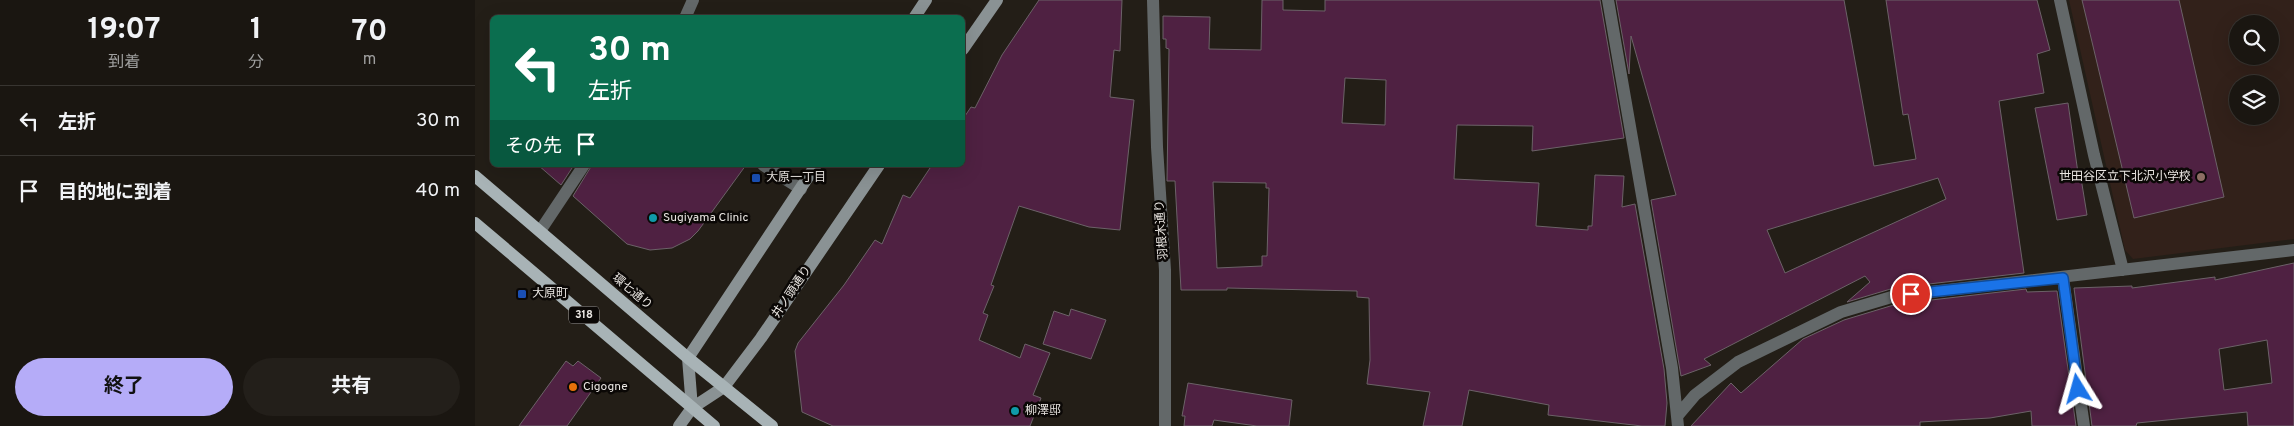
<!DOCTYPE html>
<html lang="ja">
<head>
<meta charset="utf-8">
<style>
	body { margin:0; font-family:Overpass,"Noto Sans JP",sans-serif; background:#231f1a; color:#f1f3f6; height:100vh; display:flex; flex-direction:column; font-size:19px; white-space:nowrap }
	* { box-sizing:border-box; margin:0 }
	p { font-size:16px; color:#9f9f9f }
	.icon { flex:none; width:28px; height:28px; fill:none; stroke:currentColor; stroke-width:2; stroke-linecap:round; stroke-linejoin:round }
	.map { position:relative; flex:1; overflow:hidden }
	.details { display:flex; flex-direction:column; background:#1a1611; width:475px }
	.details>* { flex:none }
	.top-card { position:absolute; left:15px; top:15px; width:475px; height:152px; border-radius:8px; box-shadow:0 5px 20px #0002,0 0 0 1px #383531; background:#0b6e4f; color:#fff; overflow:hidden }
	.fabs { position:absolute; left:1754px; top:15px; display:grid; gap:10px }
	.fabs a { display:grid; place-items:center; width:50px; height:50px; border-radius:50%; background:#1a1611; box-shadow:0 5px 20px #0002,0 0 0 1px #383531; font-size:25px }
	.pin { position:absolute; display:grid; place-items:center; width:42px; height:42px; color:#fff; margin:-21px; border:2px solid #fff; border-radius:50%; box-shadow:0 1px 5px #0007 }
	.me { position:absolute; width:55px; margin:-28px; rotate:352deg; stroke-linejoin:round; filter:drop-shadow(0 0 4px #0008) }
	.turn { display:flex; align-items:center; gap:18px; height:105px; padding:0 15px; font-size:22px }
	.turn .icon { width:65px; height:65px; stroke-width:2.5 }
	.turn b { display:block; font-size:35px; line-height:42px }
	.then { display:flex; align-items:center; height:48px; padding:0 15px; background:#0003; gap:10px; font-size:19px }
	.eta { display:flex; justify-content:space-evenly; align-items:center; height:85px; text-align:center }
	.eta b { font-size:30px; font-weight:700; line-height:35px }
	.cta { display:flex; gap:10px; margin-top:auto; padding:10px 15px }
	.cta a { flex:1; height:58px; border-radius:30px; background:#b5acf8; color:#111; font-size:20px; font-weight:700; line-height:58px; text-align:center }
	.cta a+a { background:#231f1a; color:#f1f3f6 }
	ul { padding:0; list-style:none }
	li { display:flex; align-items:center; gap:15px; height:70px; padding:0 15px; border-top:1px solid #383531 }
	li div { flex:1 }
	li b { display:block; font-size:19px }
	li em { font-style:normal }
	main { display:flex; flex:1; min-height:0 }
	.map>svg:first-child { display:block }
	.education { fill:#32211a; fill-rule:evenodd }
	.building { fill:#4f2142; stroke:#6c6268; fill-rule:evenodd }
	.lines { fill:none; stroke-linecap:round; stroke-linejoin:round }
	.minor { stroke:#636869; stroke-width:12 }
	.secondary { stroke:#8a9294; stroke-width:12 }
	.primary { stroke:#a8b3b6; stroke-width:12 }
	.route-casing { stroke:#114b97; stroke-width:12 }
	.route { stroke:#1a73e8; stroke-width:9 }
	.education-dot { fill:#8d6e63; stroke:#0b0806; stroke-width:2 }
	.transit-dot { fill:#1a4fb4; stroke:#0b0806; stroke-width:2 }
	.culture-dot { fill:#0f9aa8; stroke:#0b0806; stroke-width:2 }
	.food-dot { fill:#e8710a; stroke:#0b0806; stroke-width:2 }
	.labels { text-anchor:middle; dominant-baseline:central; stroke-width:5; stroke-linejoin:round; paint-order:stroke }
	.shield { fill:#0b0806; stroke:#a7a3a0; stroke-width:1 }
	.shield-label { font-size:11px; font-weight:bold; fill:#eae6e2 }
	.poi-label { font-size:12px; fill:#eae6e2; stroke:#0b0806; text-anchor:start }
	.street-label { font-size:12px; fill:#eae6e2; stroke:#0b0806 }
</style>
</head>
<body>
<main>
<section class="details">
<div class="eta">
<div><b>19:07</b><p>到着</p></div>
<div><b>1</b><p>分</p></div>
<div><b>70</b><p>m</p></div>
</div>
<ul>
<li><svg class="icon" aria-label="left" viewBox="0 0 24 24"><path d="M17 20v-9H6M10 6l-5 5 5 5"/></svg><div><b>左折</b></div><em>30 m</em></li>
<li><svg class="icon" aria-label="arrive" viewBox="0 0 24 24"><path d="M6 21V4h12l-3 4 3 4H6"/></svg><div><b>目的地に到着</b></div><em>40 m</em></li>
</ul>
<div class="cta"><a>終了</a><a>共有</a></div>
</section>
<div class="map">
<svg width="1819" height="426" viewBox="0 0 1819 426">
	<rect width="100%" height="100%" fill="#231e17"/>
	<path class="education" d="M1594,0h225v239l-161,20 -8,-9zM1762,24h33v32h-33zM1762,84h33v32h-33z"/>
	<path class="building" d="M564,0h83l-2,51 -6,-1 -4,47 24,3 -14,130 -31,-3 -70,-21 -28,79 3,1 -11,27 5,2 -9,25 41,18 5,-14 25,9 -17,42 8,3 -11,28h-197l-31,-14 -7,-61 3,-8 46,-58 31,-45 7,4 21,-49 7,3 22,-33h31v-46l8,-12 4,1 27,-53z
		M787,0h21v10l42,1v-11h275l24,138 -92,13 1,-25 -76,-1 -3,54 85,4 -3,43 52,4v-4h4l3,-51 29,1 -2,31 13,-3 29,165 3,34 -2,23h-23l-94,-11 1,-10 -80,-15 -7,36h-39l7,-34 -63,-8 3,-24 -1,-62 -12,-1v-6l-130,-3v2h-46l-6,-109h-8l2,-132 -3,-1v-9h-3v-23l47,1 -1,32 52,1zM870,78l41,2 -1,45 -43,-2zM738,182l53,1v5h3l-2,68h-5v10l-45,2z
		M1141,0h228l30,166 42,-7 -8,-45 -5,1 -17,-115h151l13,50 -13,4 7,39 -45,8 25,172 -130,15 -47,14 23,-20 -5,-6 -161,83 7,6 -30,11 -30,-176 25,-5 -45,-159 -2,38zM1463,178l8,21 -161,74 -18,-43z
		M1607,0h97l45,197 -90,21z
		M1593,103l10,70 2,-1 7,43 -30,5 -22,-112z
		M63,165h36l-13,20z
		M117,165h154l-48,66 -8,8 -18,9 -22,2 -23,-6 -54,-48z
		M1819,263v163h-46l-1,-14 -110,11 -1,3h-44l-18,-138 58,-2v2l83,-11v3zM1792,340l5,43 -48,7 -5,-41z
		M1551,289l1,3 30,-1 19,135h-44l-1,-15 -41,7 -70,4v4h-229l40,-43 10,10 62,-54 41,-19 53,-16z
		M596,309l35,11 -15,39 -48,-15 11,-33 15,5z
		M91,361l7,5 5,-5 23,17 -34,48h-48z
		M713,383l104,17 -3,26h-32l-43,-6 -2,6h-28l1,-10h-3z"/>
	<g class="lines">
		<path class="minor" d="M678,0l4,147 8,123v156
			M1133,0l64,368 6,58
			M1585,0l34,155 29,115
			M210,18l8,-18
			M288,165l38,24
			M65,231l44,-66
			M1588,278l21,148
			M1203,415l17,-20 43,-33 103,-50 54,-16 399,-46"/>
		<path class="secondary" d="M439,18l12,-18
			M488,49l34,-49
			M217,408l-4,-50 128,-193
			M204,426l13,-18 32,-21 37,-49 118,-173"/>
		<path class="primary" d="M0,176l213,182 84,68
			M0,223l239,203"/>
	</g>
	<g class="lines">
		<g class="route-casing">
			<path id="route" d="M1436,294l152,-16 15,111"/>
		</g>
		<use href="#route" class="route"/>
	</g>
	<circle class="education-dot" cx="1726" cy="177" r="5"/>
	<g class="transit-dot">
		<rect x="276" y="173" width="10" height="10" rx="2.5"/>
		<rect x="42" y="289" width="10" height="10" rx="2.5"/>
	</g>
	<g class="culture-dot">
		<circle cx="178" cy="218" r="5"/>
		<circle cx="540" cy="411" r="5"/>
	</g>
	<circle class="food-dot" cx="98" cy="387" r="5"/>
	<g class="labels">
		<rect class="shield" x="94" y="306.5" width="30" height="17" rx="4"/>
		<g class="shield-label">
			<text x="109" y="315">318</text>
		</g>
		<g class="poi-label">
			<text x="1716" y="177" text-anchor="end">世田谷区立下北沢小学校</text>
			<text x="291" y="178">大原一丁目</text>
			<text x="188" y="218">Sugiyama Clinic</text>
			<text x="57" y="294">大原町</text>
			<text x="108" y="387">Cigogne</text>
			<text x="550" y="411">柳澤邸</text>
		</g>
		<g class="street-label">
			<text transform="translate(687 230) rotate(-94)">羽根木通り</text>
			<text transform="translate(157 292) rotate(40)">環七通り</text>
			<text transform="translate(317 292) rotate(-56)">井ノ頭通り</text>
		</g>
	</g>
</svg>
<div class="fabs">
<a><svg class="icon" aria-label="search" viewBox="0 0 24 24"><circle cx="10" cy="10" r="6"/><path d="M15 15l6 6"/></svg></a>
<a><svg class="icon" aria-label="layers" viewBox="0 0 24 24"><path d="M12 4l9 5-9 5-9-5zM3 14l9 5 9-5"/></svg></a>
</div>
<div class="pin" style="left:1436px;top:294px;background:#d93025"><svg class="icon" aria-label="arrive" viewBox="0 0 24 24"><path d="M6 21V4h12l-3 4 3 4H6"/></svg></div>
<svg class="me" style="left:1603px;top:389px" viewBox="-20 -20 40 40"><path d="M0-17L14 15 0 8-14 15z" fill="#1a73e8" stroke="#fff" stroke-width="4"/></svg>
<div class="top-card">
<div class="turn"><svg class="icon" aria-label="left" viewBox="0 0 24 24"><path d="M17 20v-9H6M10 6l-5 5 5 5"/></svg><div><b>30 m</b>左折</div></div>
<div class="then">その先<svg class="icon" aria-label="arrive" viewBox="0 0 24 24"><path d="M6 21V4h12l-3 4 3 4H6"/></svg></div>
</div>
</div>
</main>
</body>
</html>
